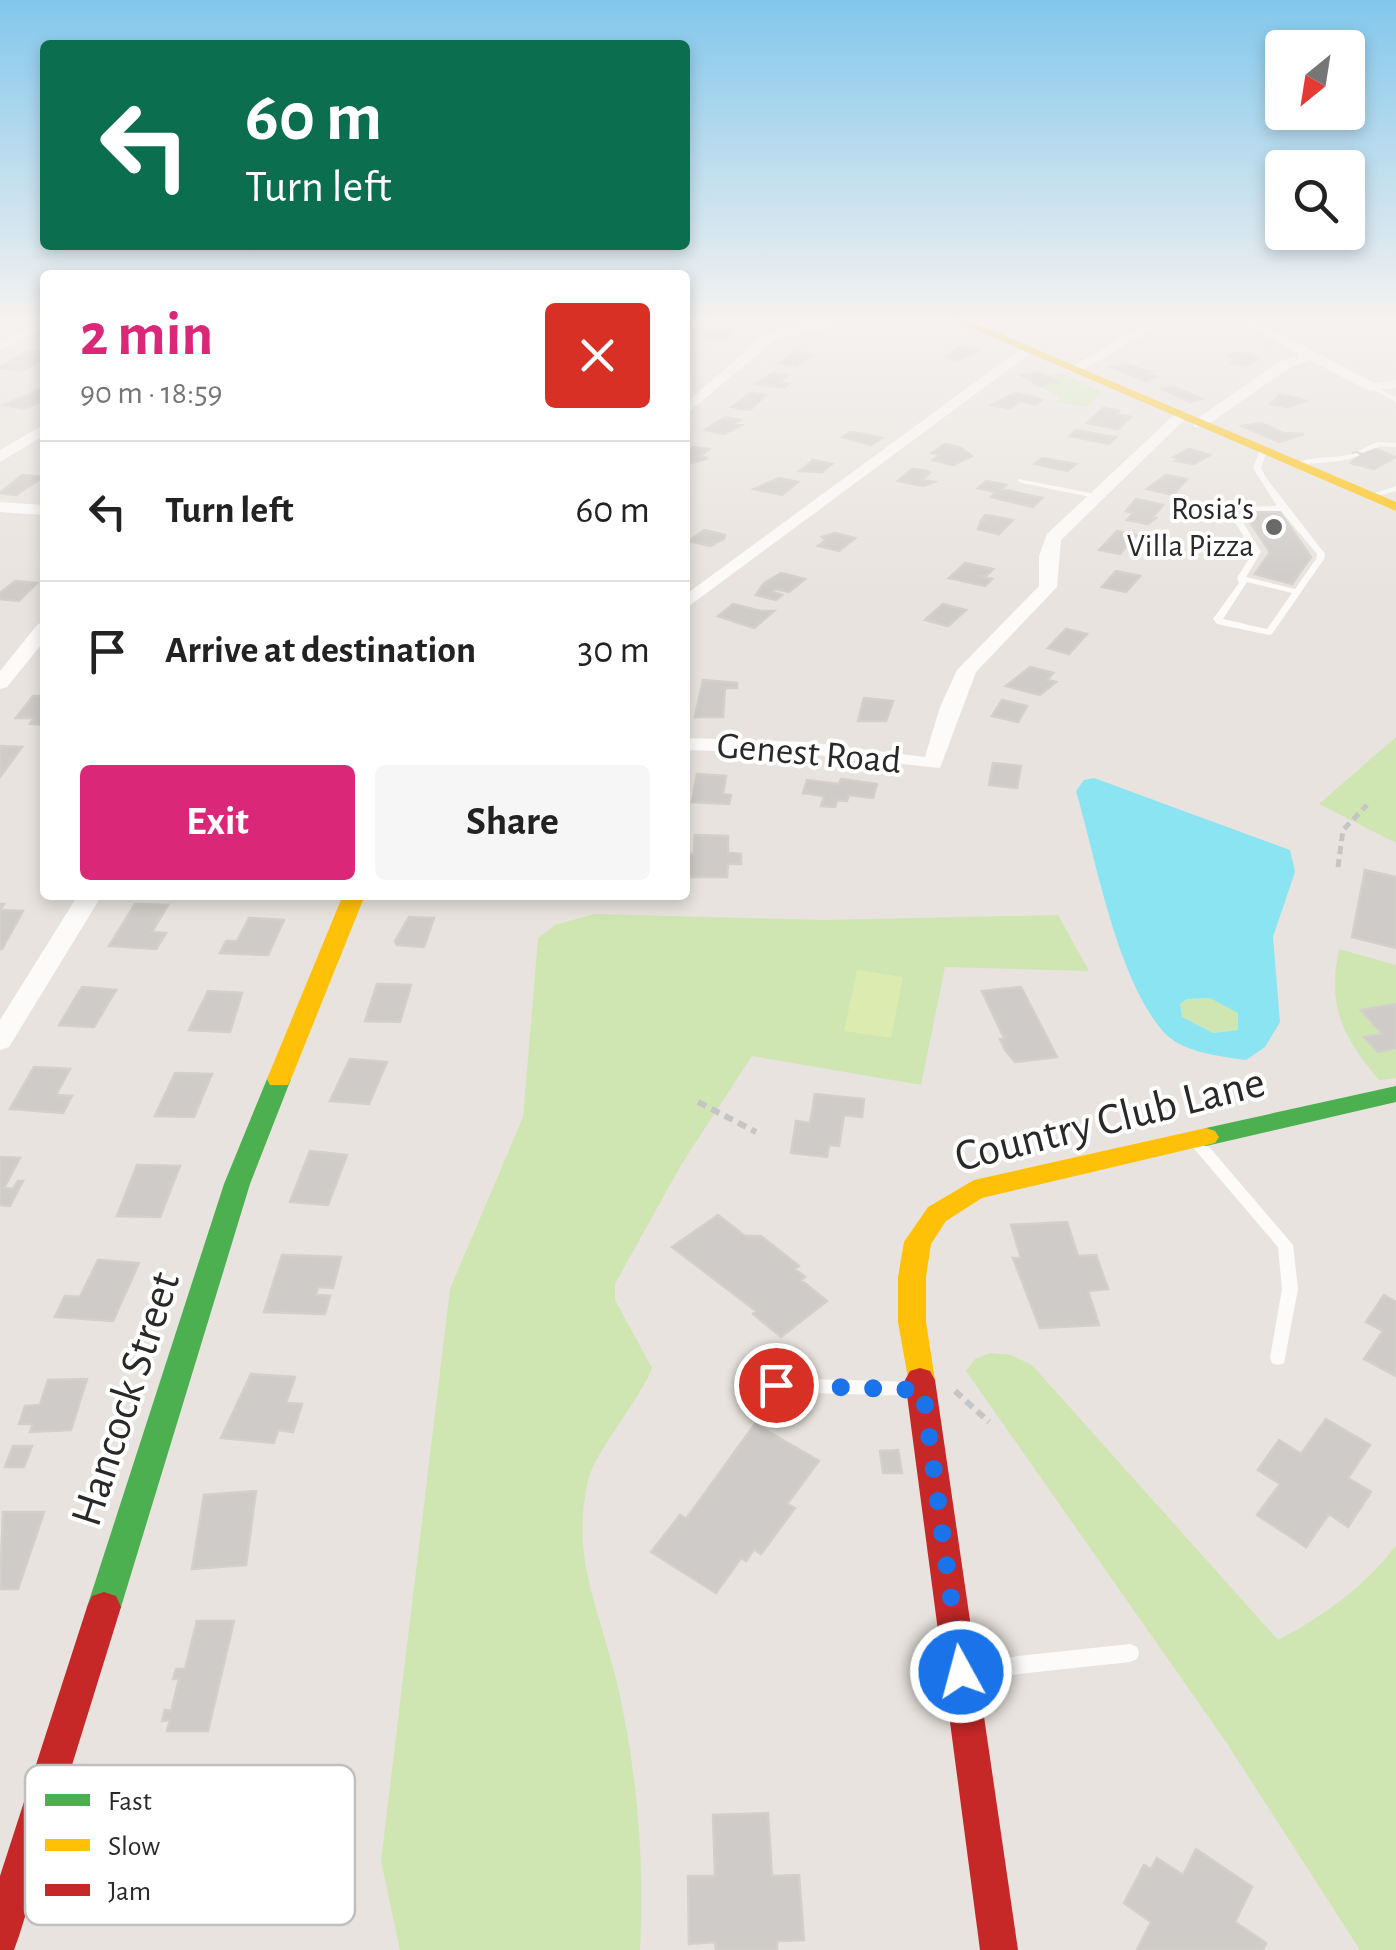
<!DOCTYPE html>
<html lang="en">
<head>
<meta charset="utf-8">
<style>
	body { margin:0; font-family:"Alegreya Sans",sans-serif; background:#f6f6f6; color:#222; height:100vh; display:flex; flex-direction:column; font-size:38px; white-space:nowrap }
	* { box-sizing:border-box; margin:0 }
	p { font-size:32px; color:#767676 }
	.icon { flex:none; width:55px; height:55px; fill:none; stroke:currentColor; stroke-width:2; stroke-linecap:round; stroke-linejoin:round }
	.map { position:relative; flex:1; overflow:hidden }
	.panel { position:absolute; left:40px; top:270px; width:650px; height:630px; display:flex; flex-direction:column; background:#fff; border-radius:10px; box-shadow:0 5px 15px #0003 }
	.panel>* { flex:none }
	.banner { position:absolute; left:40px; top:40px; width:650px; height:210px; border-radius:10px; box-shadow:0 5px 15px #0003; background:#0b6e4f; color:#fff; overflow:hidden }
	.needle { width:65px; rotate:210deg }
	.controls { position:absolute; left:1265px; top:30px; display:grid; gap:20px }
	.controls a { display:grid; place-items:center; width:100px; height:100px; border-radius:10px; background:#fff; box-shadow:0 5px 15px #0003; font-size:50px }
	.pin { position:absolute; display:grid; place-items:center; width:85px; height:85px; color:#fff; margin:-42px; border:5px solid #fff; border-radius:50%; box-shadow:0 2px 10px #0007 }
	.me { position:absolute; width:110px; margin:-55px; rotate:353deg; stroke-linejoin:round; filter:drop-shadow(0 0 8px #0008) }
	.turn { display:flex; align-items:center; gap:35px; height:210px; padding:0 40px; font-size:45px }
	.turn .icon { width:130px; height:130px; stroke-width:2.5 }
	.turn b { display:block; font-size:70px; line-height:85px }
	.round { display:grid; place-items:center; flex:none; width:105px; height:105px; border-radius:10px; background:#f6f6f6 }
	.overview { display:flex; align-items:center; justify-content:space-between; height:170px; padding:0 40px }
	h1 { font-size:60px; font-weight:700; line-height:75px; color:#db2777 }
	.action { display:flex; gap:20px; margin-top:auto; padding:20px 40px }
	.action a { flex:1; height:115px; border-radius:10px; background:#db2777; color:#fff; font-size:40px; font-weight:700; line-height:115px; text-align:center }
	.action a+a { background:#f6f6f6; color:#222 }
	ul { padding:0; list-style:none }
	li { display:flex; align-items:center; gap:30px; height:140px; padding:0 40px; border-top:2px solid #e0e0e0 }
	li div { flex:1 }
	li b { display:block; font-size:38px }
	li em { font-style:normal }
	.map>svg:first-child { display:block }
	.green { fill:#cfe6b3 }
	.pitch { fill:#dcebb0 }
	.water { fill:#8ae4f1; fill-rule:evenodd }
	.building { fill:#cecbc8; stroke:#d3cfca; stroke-width:2.5 }
	.lines { fill:none; stroke-linecap:round; stroke-linejoin:round }
	.path-far1 { stroke:#c6c5c5; stroke-width:5; stroke-dasharray:8 5; stroke-linecap:butt }
	.path { stroke:#c6c5c5; stroke-width:6; stroke-dasharray:9 6; stroke-linecap:butt }
	.lane { fill:#fcfbfa; fill-rule:evenodd }
	.street { fill:#fcfbfa; fill-rule:evenodd }
	.fast { fill:#4caf50; fill-rule:evenodd }
	.slow { fill:#ffc107; fill-rule:evenodd }
	.jam { fill:#c62828; fill-rule:evenodd }
	.route { stroke:#1a73e8; stroke-width:18; stroke-dasharray:0 32.4 }
	.poi-dot { fill:#6c6a68; stroke:#fff; stroke-width:4 }
	.labels { text-anchor:middle; dominant-baseline:central; stroke-width:8; stroke-linejoin:round; paint-order:stroke }
	.far-poi-label { font-size:32px; fill:#292929; stroke:#fff; text-anchor:end }
	.street-label { font-size:38px; fill:#292929; stroke:#fff }
	.near-street-label { font-size:45px; fill:#292929; stroke:#fff }
	.key { fill:#fff; stroke:#bfbfbf; stroke-width:2.5 }
	.key-label { font-size:28px; fill:#292929 }
</style>
</head>
<body>
<div class="map">
<svg width="1396" height="1950" viewBox="0 0 1396 1950">
	<rect width="100%" height="100%" fill="#e8e3de"/>
	<path class="green" d="M1060,373l43,19 -17,15 -30,-6 5,-4 -23,-11 19,-4 -10,-6z
		M1396,737v106l-77,-39z
		M594,914l231,6 233,-5 31,56 -144,-4 -24,118 -169,-29 -71,109 -66,119v16l37,68c-14,35 -57,83 -64,113 -18,77 12,129 29,202 20,85 28,180 23,267h-240l-19,-89 69,-572 73,-172 15,-179 17,-13z
		M1339,949l57,16v113l-17,2c-37,-44 -52,-73 -40,-131z
		M1210,998l28,15v17l-25,3 -31,-16 -2,-13 7,-5z
		M990,1353l21,2 21,10 246,275c44,-23 88,-54 118,-95v405h-36l-134,-208 -260,-371 9,-12z"/>
	<path class="pitch" d="M857,970l46,7 -12,61 -47,-7z"/>
	<path class="water" d="M1094,778l196,72 5,22 -22,65 7,85 -15,25 -19,13c-27,-4 -66,-7 -85,-31 -45,-55 -65,-169 -85,-238l8,-11zM1210,998l28,15v17l-25,3 -31,-16 -2,-13 7,-5z"/>
	<path class="building" d="M720,327l13,3 -7,4 7,1 -10,6 -20,-3 6,-3 -8,-2 4,-2z
		M960,347l20,3 -21,10 -14,-2z
		M27,351l18,2v6l-24,12 -21,-3z
		M798,352l15,3 -17,11 -17,-3z
		M1234,353l15,1 9,5 -12,7 -16,-3 7,-5 -8,-2z
		M1124,364l26,8 -4,1 11,4 -13,4 -33,-14z
		M1038,372l9,4 11,6 -20,4 -17,-11z
		M773,373l15,2 -9,7 10,2 -5,4 -28,-4z
		M1174,387l28,12 -12,3 -28,-13z
		M38,390l7,1v8l-20,10 -21,-4z
		M751,393l15,2 -16,15 -18,-3z
		M1014,393l21,4 7,3 -6,5 -17,-4 -9,8 -18,-4z
		M1280,395l19,3 7,3 -18,6 -18,-3z
		M1103,408l16,3 -3,3 15,3 -13,12 -31,-6z
		M725,417l15,3 -6,4 8,1 -18,9 -19,-4z
		M1261,423l22,10 21,1 -25,8 -37,-16z
		M1076,430l31,6 9,1 -7,7 -39,-8z
		M850,432l8,1 24,5 -11,7 -28,-8z
		M945,444l16,4 11,8 -19,9 -20,-5 7,-6 -8,-1z
		M692,447l17,2 -9,8 8,1 -23,7v-13z
		M1189,449l21,6 -16,9 -18,-3 4,-2 -6,-2z
		M1375,449l21,8 -22,12 -23,-6 8,-8 -7,-2z
		M1042,458l34,6 -8,7 -33,-7z
		M813,460l19,4 -10,8 -22,-1z
		M912,469l15,2 3,2 -8,7 12,2 -11,4 -25,-5z
		M22,475l21,2 -27,18 -16,-2z
		M1166,475l21,4 -14,16 -26,-6z
		M779,478l19,4 -16,13 -28,-6z
		M986,481l20,4 -5,4 41,9 -9,9 -42,-10 5,-5 -18,-4z
		M1136,499l27,6 -10,12 3,1 -8,6 -21,-4 6,-7 -7,-2z
		M1279,511l32,46 -19,27 -37,-10 15,-22 -26,-39z
		M985,515l7,1 21,4 -14,14 -21,-5 3,-8 8,-1 -7,-1z
		M704,530l21,5 -1,4 -14,7 -21,-5z
		M1117,531l20,4 -17,19 -21,-4z
		M835,533l20,5 -16,13 -21,-5 8,-6 -4,-3z
		M965,563l28,6 -7,7h-8l14,3 -7,7 -36,-8z
		M1116,571l24,5 -14,16 -24,-5z
		M781,573l24,6 -16,13 -13,-3 -4,3 10,3 -6,5 -20,-5 8,-12z
		M15,581l22,2 -18,18 -19,-2v-6z
		M733,604l28,7h13l-20,17 -36,-12z
		M943,604l23,6 -18,16 -23,-6z
		M1066,629l21,5 -18,20 -21,-6z
		M1030,667l23,6 -6,7 9,2 -16,13 -34,-9z
		M703,680l34,3v5h-12l-2,29h-28z
		M33,696h12v29l-15,-1 4,-6h-18z
		M864,698l29,3 -7,20h-28z
		M1002,700l25,6 -9,16 -26,-6z
		M0,746l22,1 -22,30z
		M993,763l28,3 -4,22 -28,-3z
		M697,774l29,2 -3,18 8,1 -2,9 -37,-2z
		M841,779l36,5 -4,14 -24,-3 -2,6 -10,-1 -2,7 -14,-1 3,-10 -21,-3 4,-13 32,4z
		M695,835l33,1v17l13,1v10h-13l-1,13h-42l4,-23h5z
		M1365,870l31,7v71l-44,-11z
		M0,904h4l-4,6 23,1 -21,38h-2z
		M135,904l33,1 -16,27 14,1 -10,16 -47,-3z
		M409,917l25,1 -10,29 -27,-2 -2,-4z
		M249,918l35,2 -16,35 -48,-2 6,-12h11z
		M377,984l34,1 -11,37 -35,-1z
		M82,987l34,3 -22,37 -35,-2z
		M1021,987l36,70 -42,5 -10,-12 -5,-11 4,-1 -22,-47z
		M208,991l34,2 -12,39 -41,-2z
		M1396,1004v44l-18,4 -14,-15 18,-3 -21,-24z
		M350,1059l37,3 -18,42 -39,-3z
		M34,1067l36,2 -14,26 16,1 -9,17 -53,-4z
		M175,1073l37,1 -18,43 -39,-1z
		M815,1094l49,5 -2,18 -18,-2 -5,31 -10,-1 -2,12 -36,-4 5,-32 14,2z
		M310,1151l37,4 -19,50 -38,-3z
		M0,1157l20,1 -16,30 9,1 5,-8h5l-13,25 -10,-1z
		M137,1165l43,1 -20,51 -43,-1z
		M718,1215l27,21h16l38,30 -4,3 10,8 -4,3 26,21 -46,36 -28,-23 3,-3 -84,-64z
		M1067,1222l11,34 18,-1 12,34 -20,2 11,34 -59,3 -27,-70h8l-10,-33z
		M282,1255l59,2 -8,31 -15,-1 -2,8 14,1 -5,18 -61,-2z
		M98,1260l41,3 -26,58 -58,-4 10,-21 15,1z
		M1384,1295l12,7v74l-32,-17 19,-28 -17,-9z
		M251,1374l44,3 -9,26 16,1 -9,28 -15,-2 -4,13 -53,-5z
		M87,1379l-16,51 -41,2 3,-8h-14l6,-18 15,-1 8,-25z
		M1326,1419l44,26 -22,33 23,14 -23,35 -19,-13 -23,33 -49,-32 23,-31 -22,-14 21,-30 22,14z
		M755,1424l64,37 -32,43 8,4 -34,46 -7,-5 -8,12 -5,-3 -25,35 -65,-41 29,-37 6,4z
		M13,1446h19l-8,21h-19z
		M898,1450l4,23h-19l-3,-22z
		M256,1491l-10,74 -54,4 12,-74z
		M3,1512h41l-26,77h-18z
		M197,1621h37l-26,110h-41l3,-11 -8,1 3,-11 6,1 8,-32h-6l3,-10h9z
		M768,1813l4,63 27,-1 5,65 -27,1v9h-61l-1,-8 -26,2 -1,-68h27l-2,-61z
		M1196,1849l56,38 -17,35 31,21 -3,7h-126l14,-28 -27,-19 20,-38 7,4 6,-11 26,17z"/>
	<g class="lines">
		<path class="path-far1" d="M1338,867l5,-37 24,-25"/>
		<path class="path" d="M698,1102l58,30
			M955,1391l34,31"/>
		<path class="lane" d="M1372,385l24,12v5l-26,-14 -1,-1z
			M1377,442l19,1v4l-15,-1 -19,7 -4,-2z
			M1260,449l7,2 -6,17 6,11 58,75 -1,5 -52,75 -3,1 -52,-11 -4,-5 26,-36 -2,-5 16,-26 -26,-43 4,-2 46,-1 -24,-38zM1236,511h45l36,43 -1,5 -21,30 -49,-12 15,-25zM1247,582l45,11 -25,36 -44,-10z
			M1356,453l4,2c-20,10 -43,5 -64,12l-4,-2c20,-11 43,-5 64,-12z
			M1019,479l76,15 4,2 -4,2 -73,-15 -4,-2z
			M1396,486v5l-26,7 -4,-2z
			M1195,1135l5,1 93,109 5,44 -14,74 -6,2 -6,-2 -2,-5 12,-69 -4,-42 -88,-103 -2,-4 2,-4z
			M776,1378l139,4 6,2 2,5 -2,5 -6,2 -139,-4 -6,-2 -2,-5 2,-5z
			M1130,1644l7,3 2,6 -2,6 -7,3 -157,17 -7,-3 -3,-6 3,-6 7,-3z"/>
		<path class="street" d="M852,316h33l-109,23 -91,76v-11l81,-71 32,-10z
			M992,316h16l-27,15 -11,-3z
			M1160,316h15l-97,57 -12,-3z
			M1230,316h15l129,67 22,-3v8l-29,2 -57,-30 -21,8 -85,59h-10v-6l85,-59 21,-7z
			M45,319v9l-45,22v-9z
			M1023,347l12,3 -350,259v-14z
			M1176,413l12,3 -127,124 -4,47 -81,85 -36,96 -133,-14 -122,-4v-12l122,4 118,15 15,-50 17,-37 82,-84v-30l8,-22z
			M45,424v11l-45,27v-12z
			M0,502l45,3v10l-45,-3z
			M45,622v18l-38,47 -7,2v-18l38,-47z
			M78,895h24l-93,152 -9,3v-30z"/>
		<path class="fast" d="M279,1071l9,2 3,6 -41,105 -129,423 -5,11 -12,4 -12,-4 -5,-11 137,-423 43,-105 3,-6z
			M1396,1086v16l-190,44 -9,-3 -4,-6 4,-6 9,-3z"/>
		<path class="slow" d="M943,316h15l438,186v9z
			M343,895h22l-74,184 -3,6h-18l-3,-6z
			M1206,1128l9,3 4,6 -4,6 -233,55 -36,23 -15,23 -5,33v45l9,58 -5,9 -10,3 -10,-3 -12,-67v-45l6,-35 24,-35 46,-27z"/>
		<path class="jam" d="M920,1368l10,3 5,9 83,570h-38l-75,-570 5,-9z
			M104,1592l12,4 5,11 -102,329 -5,14h-14v-74l87,-269 5,-11z"/>
	</g>
	<linearGradient id="sky" x2="0" y2="1"><stop stop-color="#82c7ec"/><stop offset="0.54" stop-color="#f5f2f0"/><stop offset="1" stop-color="#f5f2f0" stop-opacity="0"/></linearGradient>
	<rect width="1396" height="589" fill="url(#sky)"/>
	<g class="lines">
		<path class="route" d="M776,1385l147,5 38,282"/>
	</g>
	<circle class="poi-dot" cx="1274" cy="527" r="10"/>
	<g class="labels">
		<g class="far-poi-label">
			<text x="1254" y="509">Rosia's<tspan x="1254" dy="37">Villa Pizza</tspan></text>
		</g>
		<g class="street-label">
			<text transform="translate(809 754) rotate(5)">Genest Road</text>
		</g>
		<g class="near-street-label">
			<text transform="translate(1110 1120) rotate(-14)">Country Club Lane</text>
			<text transform="translate(126 1399) rotate(-72)">Hancock Street</text>
		</g>
	</g>
	<rect x="25" y="1765" width="330" height="160" rx="15" class="key"/>
	<rect x="45" y="1794" width="45" height="12" fill="#4caf50"/>
	<rect x="45" y="1839" width="45" height="12" fill="#ffc107"/>
	<rect x="45" y="1884" width="45" height="12" fill="#c62828"/>
	<g class="key-label">
		<text x="108" y="1810">Fast</text>
		<text x="108" y="1855">Slow</text>
		<text x="108" y="1900">Jam</text>
	</g>
</svg>
<div class="controls">
<a><svg class="needle" viewBox="-14 -14 28 28"><path d="M0-13l5 13h-10z" fill="#e53935"/><path d="M0 13l5-13h-10z" fill="#767676"/></svg></a>
<a><svg class="icon" aria-label="search" viewBox="0 0 24 24"><circle cx="10" cy="10" r="6"/><path d="M15 15l6 6"/></svg></a>
</div>
<div class="pin" style="left:776px;top:1385px;background:#d93025"><svg class="icon" aria-label="arrive" viewBox="0 0 24 24"><path d="M6 21V4h12l-3 4 3 4H6"/></svg></div>
<svg class="me" style="left:961px;top:1672px" viewBox="-20 -20 40 40"><circle r="17" fill="#1a73e8" stroke="#fff" stroke-width="3"/><path d="M0-11L8 9 0 5-8 9z" fill="#fff"/></svg>
<div class="banner">
<div class="turn"><svg class="icon" aria-label="left" viewBox="0 0 24 24"><path d="M17 20v-9H6M10 6l-5 5 5 5"/></svg><div><b>60 m</b>Turn left</div></div>
</div>
<section class="panel">
<div class="overview"><div><h1>2 min</h1><p>90 m · 18:59</p></div><a class="round" style="background:#d93025;color:#fff"><svg class="icon" aria-label="close" viewBox="0 0 24 24"><path d="M6 6l12 12M18 6L6 18"/></svg></a></div>
<ul>
<li><svg class="icon" aria-label="left" viewBox="0 0 24 24"><path d="M17 20v-9H6M10 6l-5 5 5 5"/></svg><div><b>Turn left</b></div><em>60 m</em></li>
<li><svg class="icon" aria-label="arrive" viewBox="0 0 24 24"><path d="M6 21V4h12l-3 4 3 4H6"/></svg><div><b>Arrive at destination</b></div><em>30 m</em></li>
</ul>
<div class="action"><a>Exit</a><a>Share</a></div>
</section>
</div>
</body>
</html>
